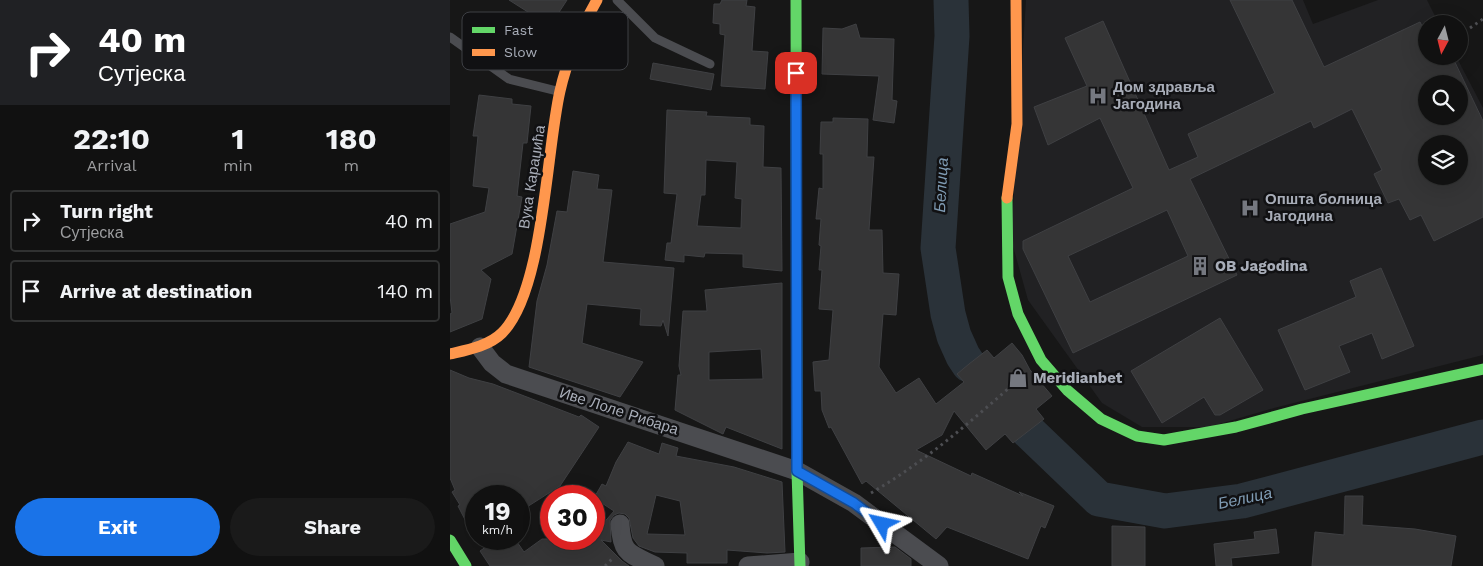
<!DOCTYPE html>
<html lang="en">
<head>
<meta charset="utf-8">
<style>
	body { margin:0; font-family:"Work Sans",sans-serif; background:#1a1a1a; color:#f1f3f6; height:100vh; display:flex; flex-direction:column; font-size:19px; white-space:nowrap }
	* { box-sizing:border-box; margin:0 }
	p { font-size:16px; color:#9c9d9f }
	.icon { flex:none; width:28px; height:28px; fill:none; stroke:currentColor; stroke-width:2; stroke-linecap:round; stroke-linejoin:round }
	.map { position:relative; flex:1; overflow:hidden }
	.sheet { display:flex; flex-direction:column; background:#111; width:450px }
	.sheet>* { flex:none }
	.hud { background:#202124; color:#fff; overflow:hidden }
	.needle { width:32px; rotate:187deg }
	.buttons { position:absolute; left:968px; top:15px; display:grid; gap:10px }
	.buttons a { display:grid; place-items:center; width:50px; height:50px; border-radius:50%; background:#111; box-shadow:0 5px 20px #0002,0 0 0 1px #303131; font-size:25px }
	.speed { position:absolute; left:15px; top:485px; display:flex; gap:10px; font-size:25px; font-weight:700; text-align:center }
	.speed>* { display:grid; place-content:center; width:65px; height:65px; border-radius:50%; background:#111; box-shadow:0 5px 20px #0002,0 0 0 1px #303131; line-height:1 }
	.speed small { font-size:12px; font-weight:400 }
	.speed .limit { border:8px solid #d22; background:#fff; color:#111 }
	.pin { position:absolute; display:grid; place-items:center; width:42px; height:42px; color:#fff; margin:-21px; border-radius:10px; box-shadow:0 2px 8px #0006 }
	.me { position:absolute; width:55px; margin:-28px; rotate:306deg; stroke-linejoin:round; filter:drop-shadow(0 0 4px #0008) }
	.turn { display:flex; align-items:center; gap:18px; height:105px; padding:0 15px; font-size:22px }
	.turn .icon { width:65px; height:65px; stroke-width:2.5 }
	.turn b { display:block; font-size:35px; line-height:42px }
	.eta { display:flex; justify-content:space-evenly; align-items:center; height:85px; text-align:center }
	.eta b { font-size:30px; font-weight:700; line-height:35px }
	.primary-button { display:flex; gap:10px; margin-top:auto; padding:10px 15px }
	.primary-button a { flex:1; height:58px; border-radius:30px; background:#1a73e8; color:#fff; font-size:20px; font-weight:700; line-height:58px; text-align:center }
	.primary-button a+a { background:#1a1a1a; color:#f1f3f6 }
	ul { padding:0; list-style:none }
	li { display:flex; align-items:center; gap:15px; height:62px; margin:0 10px 8px; padding:0 5px; border:2px solid #303131; border-radius:5px }
	li div { flex:1 }
	li b { display:block; font-size:19px }
	li em { font-style:normal }
	main { display:flex; flex:1; min-height:0 }
	.map>svg:first-child { display:block }
	.built { fill:#212123; fill-rule:evenodd }
	.lines { fill:none; stroke-linecap:round; stroke-linejoin:round }
	.river { stroke:#2a3239; stroke-width:35 }
	.building { fill:#353536; stroke:#3f4043; fill-rule:evenodd }
	.path { stroke:#4d4e52; stroke-width:3; stroke-dasharray:2.5 4; stroke-linecap:butt }
	.lane { stroke:#4b4c50; stroke-width:9 }
	.street { stroke:#4b4c50; stroke-width:19 }
	.fast { stroke:#63d668; stroke-width:11 }
	.slow { stroke:#ff974d; stroke-width:11 }
	.route-casing { stroke:#114b97; stroke-width:12 }
	.route { stroke:#1a73e8; stroke-width:9 }
	.labels { text-anchor:middle; dominant-baseline:central; stroke-width:5; stroke-linejoin:round; paint-order:stroke }
	.poi-label { font-size:15px; font-weight:bold; fill:#a8adb8; stroke:#111113; text-anchor:start }
	.street-label { font-size:15px; fill:#a8adb8; stroke:#111113 }
	.water-label { font-size:16px; font-style:italic; fill:#7f9bb3; stroke:#111113 }
	.key { fill:#111113; stroke:#3e4045; stroke-width:1 }
	.key-label { font-size:14px; fill:#a8adb8 }
</style>
</head>
<body>
<main>
<section class="sheet">
<div class="hud">
<div class="turn"><svg class="icon" aria-label="right" viewBox="0 0 24 24"><path d="M7 20v-9h11M14 6l5 5-5 5"/></svg><div><b>40 m</b>Сутјеска</div></div>
</div>
<div class="eta">
<div><b>22:10</b><p>Arrival</p></div>
<div><b>1</b><p>min</p></div>
<div><b>180</b><p>m</p></div>
</div>
<ul>
<li><svg class="icon" aria-label="right" viewBox="0 0 24 24"><path d="M7 20v-9h11M14 6l5 5-5 5"/></svg><div><b>Turn right</b><p>Сутјеска</p></div><em>40 m</em></li>
<li><svg class="icon" aria-label="arrive" viewBox="0 0 24 24"><path d="M6 21V4h12l-3 4 3 4H6"/></svg><div><b>Arrive at destination</b></div><em>140 m</em></li>
</ul>
<div class="primary-button"><a>Exit</a><a>Share</a></div>
</section>
<div class="map">
<svg width="1033" height="566" viewBox="0 0 1033 566">
	<rect width="100%" height="100%" fill="#171717"/>
	<path class="built" d="M576,0h277l10,24 65,-24h49l12,24h-13v32h30l27,52v247l-209,53 -65,19h-67l-40,-24 -74,-103 -17,-61zM976,84h33v32h-33zM976,144h33v32h-33z"/>
	<g class="lines">
		<path class="river" d="M501,0l1,36 -14,212 10,66 6,22 9,20 6,9
			M578,431l71,68 66,12 77,-10 241,-64"/>
	</g>
	<path class="building" d="M59,0h58l-17,26z
		M272,0h25l-1,6 9,1 -3,44 16,1 -3,37 -44,-3 4,-51 -5,-1v-10l-7,-1 1,-19h6z
		M780,0h62l32,67 96,-45 6,12v22h26l31,65v96l-49,24 -13,-26 -11,5 -11,-21 -11,4 -14,-29 8,-4 -30,-61 -38,19 -3,-7 -121,58 47,96 -164,78 -50,-104v-8l110,-53 -33,-70 -52,27 -14,-38 53,-21 -22,-48 38,-17 66,149 29,-13 -10,-23 87,-41zM976,84h33v32h-33zM976,144h33v32h-33zM717,210l21,46 -98,46 -22,-46z
		M406,24l4,14 34,1 -2,61 5,1 -3,22 -21,-3 6,-44 -57,-2 1,-46 19,1z
		M203,63l61,11 -3,16 -61,-11z
		M29,95l33,4v5l19,2 -4,37h-4l-6,53 5,1 -10,57 -31,16 10,9 -9,40 -32,13v-18l2,-1 -2,-17v-72l35,-12 4,-24 -16,-2 5,-50h-5z
		M217,110l40,2 -1,4 44,2v7l14,1 -1,41 18,1 1,103 -39,-4v-13l-38,-1 -1,4 -20,-2v7l-19,-2 2,-17h4l6,-49 -13,-1zM256,160l31,2 -2,36 7,1 -1,29 -44,-2 4,-31h4z
		M383,118l35,1 -1,38h7l-5,73h13l1,43 16,1 -3,41 -13,-1 -4,53 17,26 23,-15 17,26 28,-22 -7,-8 12,-10 18,-14 7,8 18,-15 10,12 8,15 22,26 -16,13 8,10 -31,24 -8,-9 -19,16 -32,-39 -12,24 -26,15 55,26 1,-3 51,23 -4,-4 35,14 -9,22 -4,-2 -13,33 -81,-32 -11,12 -70,-58 -4,3 -31,-57 -2,1 -7,-18 -1,-19h-6l-2,-29 16,-2 4,-50 -14,-1 3,-39h-3l2,-24 -2,-1 2,-26h-5l3,-31 4,1v-35h-3l1,-32h12z
		M123,171l26,4 -2,14 15,1 -9,72 71,6 -6,68 -5,-16 -2,6 -21,-1 1,-16 -54,-5 -5,39 61,19 -23,35 -91,-30 8,-66 10,-36 10,-54 10,1z
		M931,268l33,78 -32,13 -10,-26 -33,13 11,26 -45,18 -27,-60 78,-33 -6,-16z
		M332,283v166l-56,-22 -3,7 -48,-24 3,-35h3l-2,-9 4,-55h24l-2,-21zM311,349l2,30 -54,1v-28z
		M770,318l43,72 -43,25h-5l-11,-18 -42,26 -31,-52z
		M0,370l19,8 24,6 86,33 2,-2 18,12 -39,59 -41,26v-16h-43v45l-18,-35 2,-1 -8,-13 3,-2 -5,-12z
		M178,442l31,12 3,-11 16,5 -2,8 58,11 48,15 3,70 -18,1 -40,-3v13h-40v-10l-32,-1 -16,-6 -6,-8 -4,-20 -4,-4 -6,-1 -5,2 -4,5 1,22 -10,-2 21,21 7,5h-139l-10,-15 17,-12h18l9,13 18,-13h52v-5l20,-23 -20,-13 8,-14 4,2 10,-24zM206,495l24,6 5,34 -38,-1z
		M895,496h18l-1,29 53,4 41,7 -5,30h-139l3,-34 29,3z
		M662,526l33,1v39h-33z
		M826,529l3,24 -48,5 1,8h-16l-2,-22 41,-5 -1,-7z
		M445,547l16,12v7h-50v-18z"/>
	<g class="lines">
		<path class="path" d="M1020,28l13,-9
			M421,493c57,-33 105,-76 155,-120
			M155,566l7,-7"/>
		<path class="lane" d="M167,0l38,38 55,26
			M0,37l59,42 48,12"/>
		<path class="street" d="M30,347l12,16 14,11 291,97 57,32 85,63
			M170,524c2,31 9,29 35,42
			M298,566l52,-4"/>
		<path class="fast" d="M346,0l1,471 3,95
			M557,198l1,79 10,37 23,46 26,30 34,29 36,17 27,4 72,-13 66,-18 181,-40
			M0,540l16,26"/>
		<path class="slow" d="M557,198l10,-74 -1,-124
			M0,354c17,-4 39,-8 52,-21 42,-42 44,-182 58,-242 7,-31 21,-63 37,-91"/>
	</g>
	<g class="lines">
		<g class="route-casing">
			<path id="route" d="M346,73l1,398 57,32 28,21"/>
		</g>
		<use href="#route" class="route"/>
	</g>
	<defs>
		<g id="hospital-bare" transform="scale(1.5)"><path d="M-5-5h3v3.5h4V-5h3V5h-3V1.5h-4V5h-3Z" fill="#757880" stroke="#111113" stroke-width="2.5" paint-order="stroke"/></g>
		<g id="building-bare" transform="scale(1.5)"><path d="M-4-6H4V6H1V3H-1V6H-4ZM-2.5-4.3h1.7v1.8h-1.7ZM.8-4.3h1.7v1.8H.8ZM-2.5-1h1.7V.8h-1.7ZM.8-1h1.7V.8H.8Z" fill="#757880" stroke="#111113" stroke-width="2.5" paint-order="stroke"/></g>
		<g id="shop-bare" transform="scale(1.5)"><path d="M-5-2.5h2.3a2.7 3.5 0 0 1 5.4 0H5L5.5 6h-11ZM-1.5-2.5h3a1.5 2.3 0 0 0-3 0Z" fill="#757880" stroke="#111113" stroke-width="2.5" paint-order="stroke"/></g>
	</defs>
	<g fill-rule="evenodd">
		<use href="#hospital-bare" x="648" y="96"/>
		<use href="#hospital-bare" x="800" y="208"/>
		<use href="#building-bare" x="750" y="266"/>
		<use href="#shop-bare" x="568" y="378"/>
	</g>
	<g class="labels">
		<g class="poi-label">
			<text x="663" y="87">Дом здравља<tspan x="663" dy="17">Јагодина</tspan></text>
			<text x="815" y="199">Општа болница<tspan x="815" dy="17">Јагодина</tspan></text>
			<text x="765" y="266">OB Jagodina</text>
			<text x="583" y="378">Meridianbet</text>
		</g>
		<g class="street-label">
			<text transform="translate(82 177) rotate(-81)">Вука Караџића</text>
			<text transform="translate(169 411) rotate(18)">Иве Лоле Рибара</text>
		</g>
		<g class="water-label">
			<text transform="translate(491 185) rotate(-87)">Белица</text>
			<text transform="translate(795 498) rotate(-12)">Белица</text>
		</g>
	</g>
	<rect x="12" y="12" width="166" height="58" rx="8" class="key"/>
	<rect x="22" y="27" width="23" height="6" fill="#63d668"/>
	<rect x="22" y="49" width="23" height="7" fill="#ff974d"/>
	<g class="key-label">
		<text x="54" y="35">Fast</text>
		<text x="54" y="57">Slow</text>
	</g>
</svg>
<div class="buttons">
<a><svg class="needle" viewBox="-14 -14 28 28"><path d="M0-13l5 13h-10z" fill="#e53935"/><path d="M0 13l5-13h-10z" fill="#9c9d9f"/></svg></a>
<a><svg class="icon" aria-label="search" viewBox="0 0 24 24"><circle cx="10" cy="10" r="6"/><path d="M15 15l6 6"/></svg></a>
<a><svg class="icon" aria-label="layers" viewBox="0 0 24 24"><path d="M12 4l9 5-9 5-9-5zM3 14l9 5 9-5"/></svg></a>
</div>
<div class="speed"><div>19<small>km/h</small></div><div class="limit">30</div></div>
<div class="pin" style="left:346px;top:73px;background:#d93025"><svg class="icon" aria-label="arrive" viewBox="0 0 24 24"><path d="M6 21V4h12l-3 4 3 4H6"/></svg></div>
<svg class="me" style="left:432px;top:524px" viewBox="-20 -20 40 40"><path d="M0-17L14 15 0 8-14 15z" fill="#1a73e8" stroke="#fff" stroke-width="4"/></svg>
</div>
</main>
</body>
</html>
